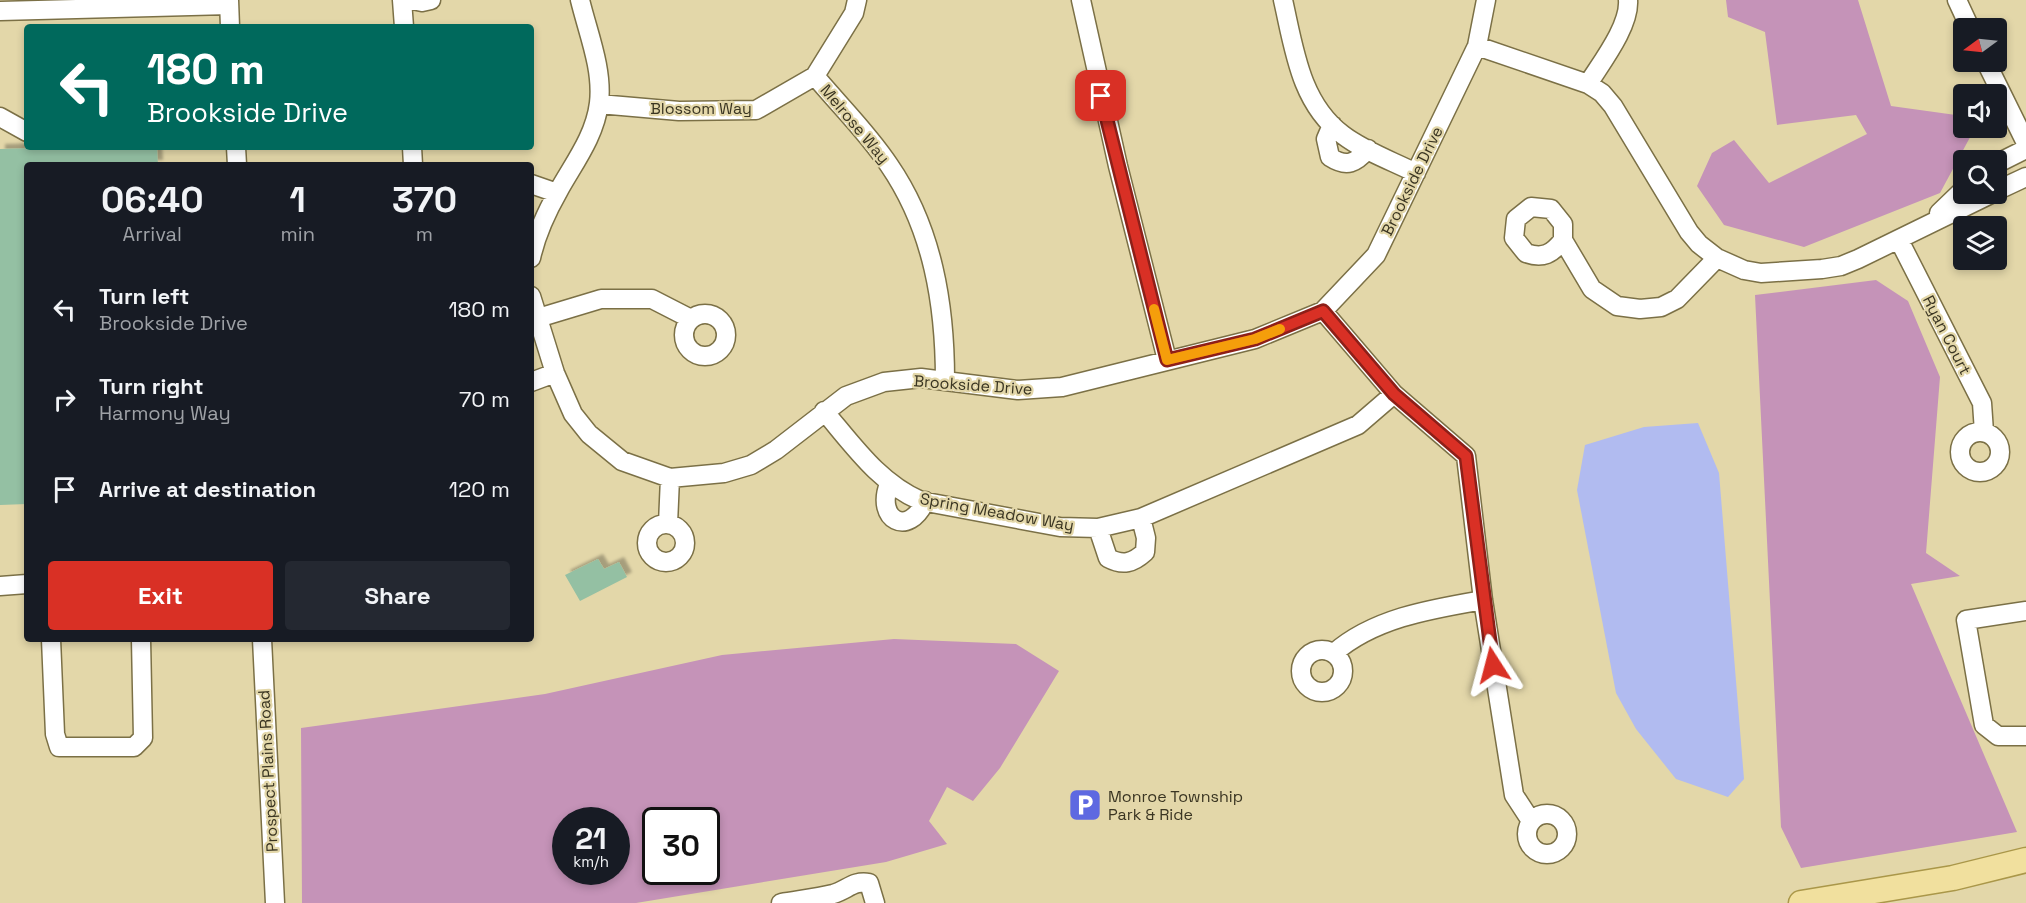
<!DOCTYPE html>
<html lang="en">
<head>
<meta charset="utf-8">
<style>
	body { margin:0; font-family:"Space Grotesk",sans-serif; background:#242831; color:#f1f3f6; height:100vh; display:flex; flex-direction:column; font-size:22px; white-space:nowrap }
	* { box-sizing:border-box; margin:0 }
	p { font-size:20px; color:#9ea1a6 }
	.icon { flex:none; width:33px; height:33px; fill:none; stroke:currentColor; stroke-width:2; stroke-linecap:round; stroke-linejoin:round }
	.map { position:relative; flex:1; overflow:hidden }
	.details { position:absolute; left:24px; top:162px; width:510px; height:480px; display:flex; flex-direction:column; background:#171b24; border-radius:6px; box-shadow:0 3px 9px #0003 }
	.details>* { flex:none }
	.hud { position:absolute; left:24px; top:24px; width:510px; height:126px; border-radius:6px; box-shadow:0 3px 9px #0003; background:#00695c; color:#fff; overflow:hidden }
	.needle { width:39px; rotate:255deg }
	.tools { position:absolute; left:1953px; top:18px; display:grid; gap:12px }
	.tools a { display:grid; place-items:center; width:54px; height:54px; border-radius:6px; background:#171b24; box-shadow:0 3px 9px #0003; font-size:30px }
	.speed { position:absolute; left:552px; top:807px; display:flex; gap:12px; font-size:30px; font-weight:700; text-align:center }
	.speed>* { display:grid; place-content:center; width:78px; height:78px; border-radius:50%; background:#171b24; box-shadow:0 3px 9px #0003; line-height:1 }
	.speed small { font-size:15px; font-weight:400 }
	.speed .limit { border:3px solid #111; border-radius:9px; background:#fff; color:#111 }
	.pin { position:absolute; display:grid; place-items:center; width:51px; height:51px; color:#fff; margin:-26px; border-radius:12px; box-shadow:0 3px 9px #0006 }
	.me { position:absolute; width:66px; margin:-33px; rotate:351deg; stroke-linejoin:round; filter:drop-shadow(0 0 4px #0008) }
	.turn { display:flex; align-items:center; gap:21px; height:126px; padding:0 24px; font-size:27px }
	.turn .icon { width:78px; height:78px; stroke-width:2.5 }
	.turn b { display:block; font-size:42px; line-height:51px }
	.eta { display:flex; justify-content:space-evenly; align-items:center; height:102px; text-align:center }
	.eta b { font-size:36px; font-weight:700; line-height:42px }
	.primary-button { display:flex; gap:12px; margin-top:auto; padding:12px 24px }
	.primary-button a { flex:1; height:69px; border-radius:6px; background:#d93025; color:#fff; font-size:24px; font-weight:700; line-height:69px; text-align:center }
	.primary-button a+a { background:#242831; color:#f1f3f6 }
	ul { padding:0; list-style:none }
	li { display:flex; align-items:center; gap:18px; height:90px; padding:0 24px }
	li div { flex:1 }
	li b { display:block; font-size:22px }
	li em { font-style:normal }
	.map>svg:first-child { display:block }
	.green { fill:#c593b8; fill-rule:evenodd }
	.water { fill:#b1bbf0 }
	.building { fill:#94c0a3; filter:url(#shadow) }
	.lines { fill:none; stroke-linecap:round; stroke-linejoin:round }
	.minor-casing { stroke:#7b7046; stroke-width:21 }
	.major-casing { stroke:#aa9749; stroke-width:27 }
	.minor { stroke:#fff; stroke-width:18 }
	.major { stroke:#f1e09e; stroke-width:24 }
	.route-casing { stroke:#8d1f18; stroke-width:15 }
	.route { stroke:#d93025; stroke-width:10 }
	.slow { stroke:#f59e0b; stroke-width:10 }
	.labels { text-anchor:middle; dominant-baseline:central; stroke-width:4.5; stroke-linejoin:round; paint-order:stroke }
	.street-label { font-size:16px; fill:#3a3522; stroke:#e3d7a9 }
	.poi-label { font-size:16px; fill:#3a3522; stroke:#e3d7a9; text-anchor:start }
</style>
</head>
<body>
<div class="map">
<svg width="2026" height="903" viewBox="0 0 2026 903">
	<defs>
		<filter id="shadow"><feDropShadow dx="5" dy="-5" stdDeviation="1.5" flood-color="#0004"/></filter>
	</defs>
	<rect width="100%" height="100%" fill="#e3d7a9"/>
	<path class="green" d="M1726,0h132l33,106 72,10 1,12h11l-35,65 -136,54 -80,-22 -27,-39 15,-33 22,-13 35,43 98,-49 -11,-19 -79,10 -12,-93 -37,-15z
		M1876,280l32,21 32,76 -14,176 34,23 -49,8 106,248 -216,36 -20,-41 -26,-532z
		M894,639l122,5 43,27 -59,97 -27,33 -26,-14 -18,34 18,23 -61,18 -250,41h-334l-1,-175 244,-34 177,-39zM566,820h50v52h-50zM656,820h50v52h-50z"/>
	<path class="water" d="M1698,423l21,50 25,306 -16,18 -52,-18 -40,-50 -20,-36 -39,-203 8,-45 59,-18z"/>
	<path class="building" d="M70,147h87l1,18h-131v339l-27,1v-356z
		M598,559l6,10 15,-7 8,15 -47,24 -15,-26z"/>
	<g class="lines">
		<g class="minor-casing">
			<path id="minor" d="M229,0l1,27
				M402,0l2,27
				M412,0l10,2 9,-2
				M1081,0l37,166 49,194
				M1283,0c11,48 17,103 60,135 21,16 49,26 73,38
				M1957,0l13,28
				M0,11l229,-6
				M1477,46l111,38 14,9 11,13 76,126 10,12 18,14 27,12 17,3 61,-4 19,-3 17,-7 133,-65
				M1986,62l40,81
				M815,76c24,29 53,57 74,89 44,64 56,140 56,215
				M1588,84c13,-21 42,-58 40,-84
				M599,104l80,7 77,-1 59,-34 39,-63 3,-13
				M0,117l27,15
				M1332,125l-6,14 4,18c17,11 26,6 38,-8
				M236,147l1,18
				M412,147l1,18
				M1996,164l30,-15
				M531,184l26,9
				M1996,191l30,-14
				M1939,213l25,-24
				M1563,240c-11,14 -20,19 -37,13l-12,-15 2,-19 15,-12 20,2 12,15v16l29,49 25,17 23,3 21,-2 16,-8 40,-41
				M1899,240l83,163 2,29
				M531,258c5,-23 16,-47 28,-68 15,-27 36,-54 40,-87 4,-34 -11,-70 -19,-103
				M531,296l24,77 18,41 16,20 33,27 48,17 54,-5 27,-8 25,-15 70,-54 38,-14 37,-4 97,12 44,-3 193,-48 68,-28 53,-56 101,-209 9,-46
				M1323,311l71,83 72,62 17,144 31,195 17,26
				M684 335a21 21 0 1 1 42 0a21 21 0 1 1-42 0Z
				M538,318l63,-19h51l39,20
				M531,382l24,-9
				M824,411c29,34 55,72 97,90l139,26 38,1 43,-10 217,-93 36,-31
				M1960 452a20 20 0 1 1 40 0a20 20 0 1 1-40 0Z
				M889,484c-14,36 20,54 36,17
				M647 543a19 19 0 1 1 38 0a19 19 0 1 1-38 0Z
				M668,524l2,-46
				M1098,528l10,30c15,8 25,5 37,-6l1,-14 -5,-20
				M0,586l27,-2
				M2026,611l-60,9 18,105 14,11h28
				M51,639l4,95 4,13h75l9,-9 -2,-99
				M262,639l13,264
				M1301 671a21 21 0 1 1 42 0a21 21 0 1 1-42 0Z
				M1334,653c40,-35 97,-44 149,-53
				M1527 834a20 20 0 1 1 40 0a20 20 0 1 1-40 0Z
				M781,903c17,-3 36,-5 52,-9 14,-4 21,-14 36,-11l6,20"/>
		</g>
		<g class="major-casing">
			<path id="major" d="M1801,903l152,-25 73,-18"/>
		</g>
		<use href="#minor" class="minor"/>
		<use href="#major" class="major"/>
	</g>
	<g class="lines">
		<g class="route-casing">
			<path id="route" d="M1101,96l66,264 88,-21 68,-28 71,83 72,62 27,209"/>
		</g>
		<use href="#route" class="route"/>
		<path class="slow" d="M1154,309l13,51 88,-21 25,-10"/>
	</g>
	<defs>
		<g id="parking-square" transform="scale(1.725)"><rect x="-9" y="-9" width="18" height="18" rx="4" fill="#5e69e1" stroke="#e3d7a9"/><path d="M-3.5-5.5H1a3.5 3.5 0 0 1 0 7H-1V5.5H-3.5ZM-1-3.4V-.6H.8a1.4 1.4 0 0 0 0-2.8Z" fill="#fff"/></g>
	</defs>
	<g fill-rule="evenodd">
		<use href="#parking-square" x="1085" y="805"/>
	</g>
	<g class="labels">
		<g class="street-label">
			<text x="701" y="108">Blossom Way</text>
			<text transform="translate(855 124) rotate(50)">Melrose Way</text>
			<text transform="translate(1412 181) rotate(-64)">Brookside Drive</text>
			<text transform="translate(1947 335) rotate(63)">Ryan Court</text>
			<text transform="translate(973 385) rotate(4)">Brookside Drive</text>
			<text transform="translate(997 512) rotate(10)">Spring Meadow Way</text>
			<text transform="translate(268 771) rotate(-93)">Prospect Plains Road</text>
		</g>
		<g class="poi-label">
			<text x="1108" y="796">Monroe Township<tspan x="1108" dy="18">Park &amp; Ride</tspan></text>
		</g>
	</g>
</svg>
<div class="tools">
<a><svg class="needle" viewBox="-14 -14 28 28"><path d="M0-13l5 13h-10z" fill="#e53935"/><path d="M0 13l5-13h-10z" fill="#9ea1a6"/></svg></a>
<a><svg class="icon" aria-label="sound" viewBox="0 0 24 24"><path d="M4 9h4l5-4v14l-5-4H4zM17 9q2 3 0 6"/></svg></a>
<a><svg class="icon" aria-label="search" viewBox="0 0 24 24"><circle cx="10" cy="10" r="6"/><path d="M15 15l6 6"/></svg></a>
<a><svg class="icon" aria-label="layers" viewBox="0 0 24 24"><path d="M12 4l9 5-9 5-9-5zM3 14l9 5 9-5"/></svg></a>
</div>
<div class="speed"><div>21<small>km/h</small></div><div class="limit">30</div></div>
<div class="pin" style="left:1101px;top:96px;background:#d93025"><svg class="icon" aria-label="arrive" viewBox="0 0 24 24"><path d="M6 21V4h12l-3 4 3 4H6"/></svg></div>
<svg class="me" style="left:1493px;top:665px" viewBox="-20 -20 40 40"><path d="M0-17L14 15 0 8-14 15z" fill="#d93025" stroke="#fff" stroke-width="4"/></svg>
<div class="hud">
<div class="turn"><svg class="icon" aria-label="left" viewBox="0 0 24 24"><path d="M17 20v-9H6M10 6l-5 5 5 5"/></svg><div><b>180 m</b>Brookside Drive</div></div>
</div>
<section class="details">
<div class="eta">
<div><b>06:40</b><p>Arrival</p></div>
<div><b>1</b><p>min</p></div>
<div><b>370</b><p>m</p></div>
</div>
<ul>
<li><svg class="icon" aria-label="left" viewBox="0 0 24 24"><path d="M17 20v-9H6M10 6l-5 5 5 5"/></svg><div><b>Turn left</b><p>Brookside Drive</p></div><em>180 m</em></li>
<li><svg class="icon" aria-label="right" viewBox="0 0 24 24"><path d="M7 20v-9h11M14 6l5 5-5 5"/></svg><div><b>Turn right</b><p>Harmony Way</p></div><em>70 m</em></li>
<li><svg class="icon" aria-label="arrive" viewBox="0 0 24 24"><path d="M6 21V4h12l-3 4 3 4H6"/></svg><div><b>Arrive at destination</b></div><em>120 m</em></li>
</ul>
<div class="primary-button"><a>Exit</a><a>Share</a></div>
</section>
</div>
</body>
</html>
